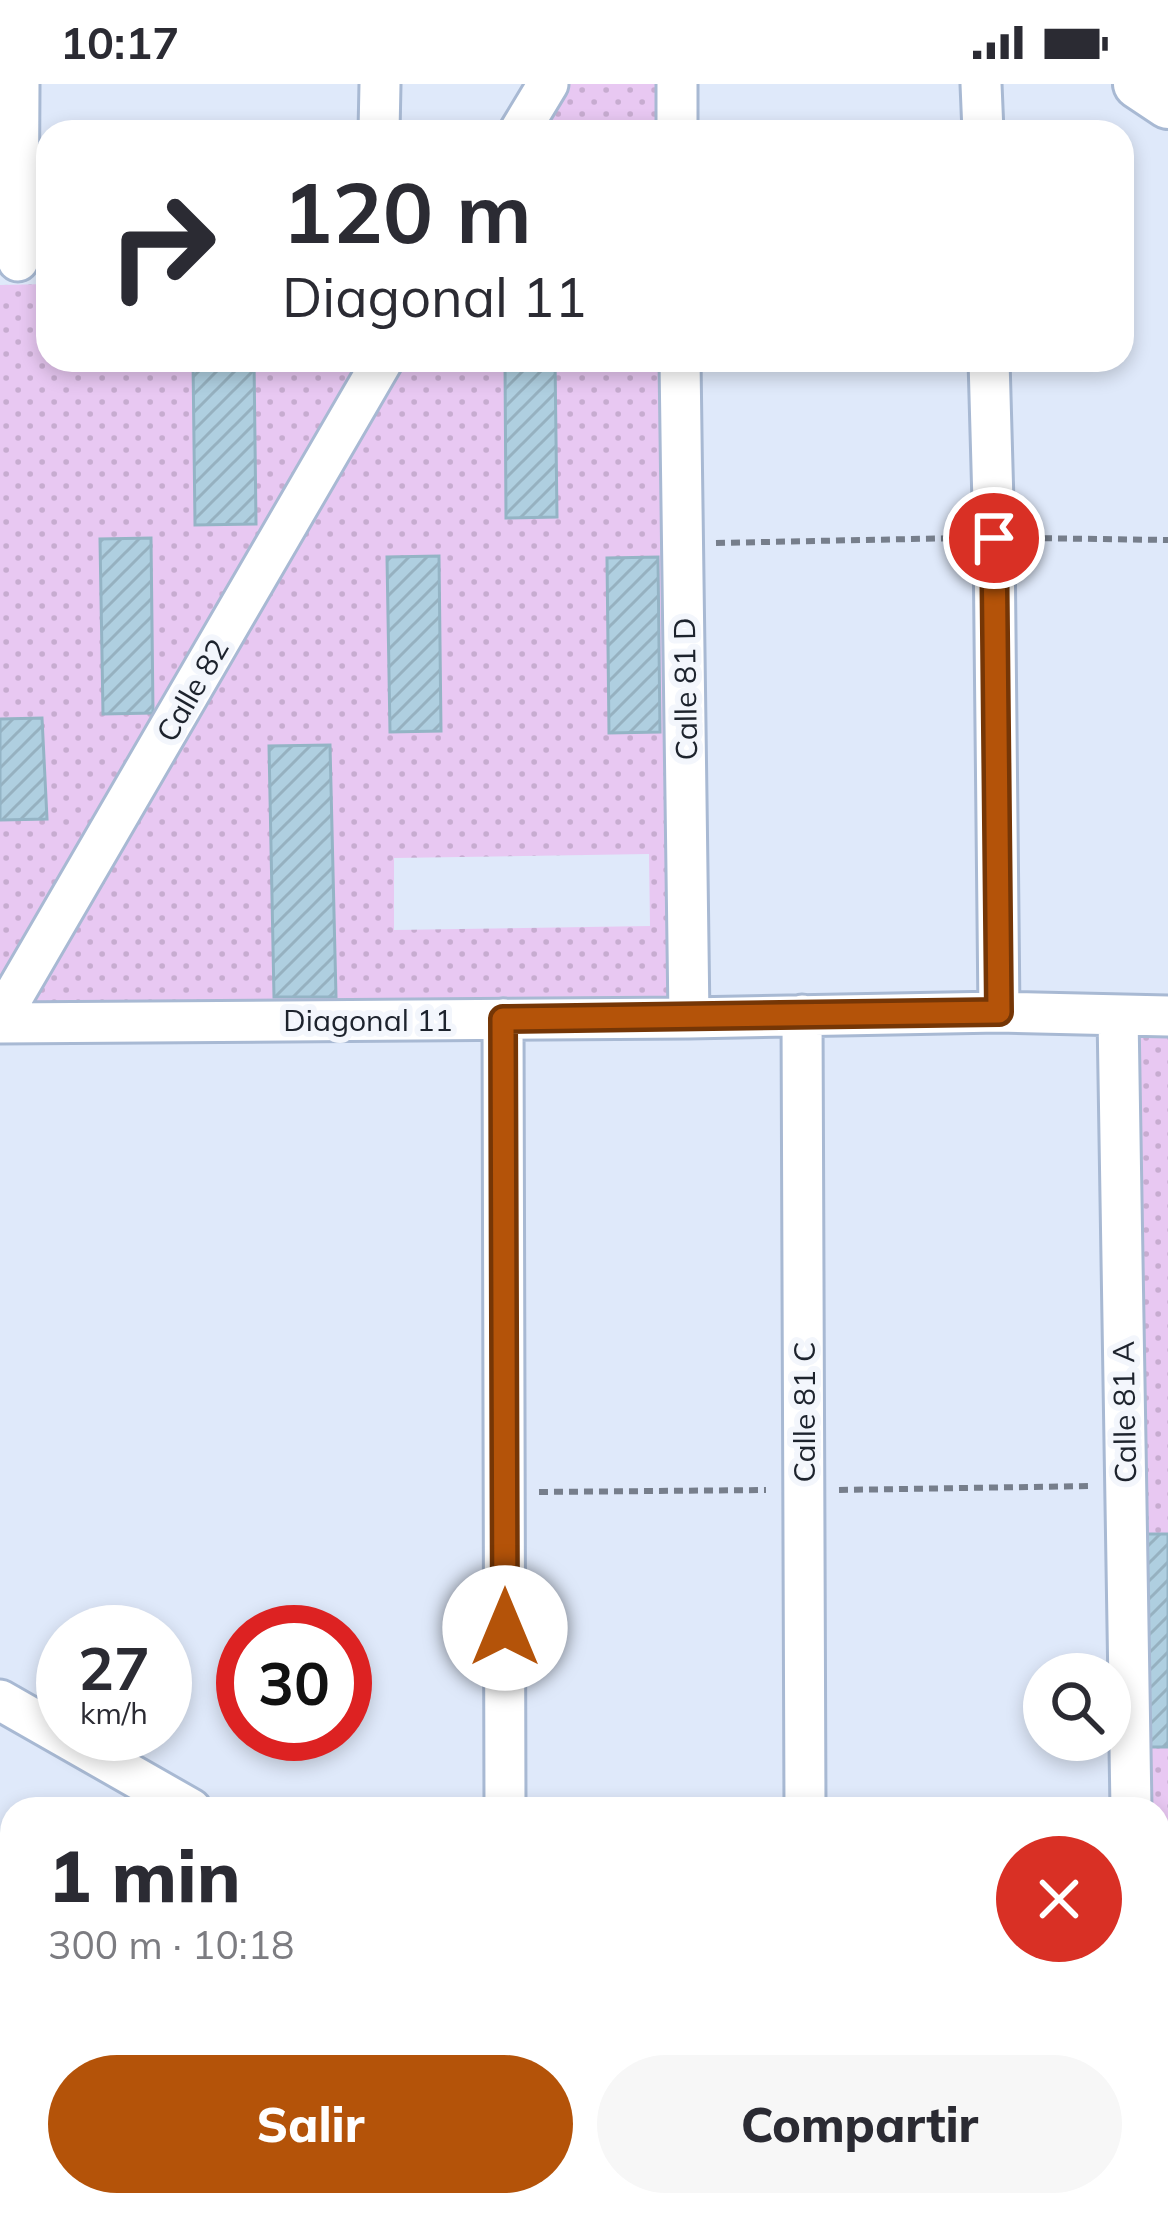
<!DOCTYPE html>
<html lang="es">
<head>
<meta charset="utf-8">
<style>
	body { margin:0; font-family:Mulish,sans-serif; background:#f7f7f7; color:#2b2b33; height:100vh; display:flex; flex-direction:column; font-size:45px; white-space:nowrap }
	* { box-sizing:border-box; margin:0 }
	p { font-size:39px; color:#7c7c81 }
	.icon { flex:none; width:66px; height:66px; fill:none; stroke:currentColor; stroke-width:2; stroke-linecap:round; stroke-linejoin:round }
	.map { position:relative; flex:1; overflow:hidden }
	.side { position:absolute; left:0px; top:1713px; width:1170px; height:420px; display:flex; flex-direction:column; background:#fff; border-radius:36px 36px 0 0; box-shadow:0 6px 18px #0003 }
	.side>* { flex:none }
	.banner { position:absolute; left:36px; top:36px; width:1098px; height:252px; border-radius:36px; box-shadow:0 6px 18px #0003; background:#fff; color:#2b2b33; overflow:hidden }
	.tools { position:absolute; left:1023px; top:1569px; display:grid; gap:24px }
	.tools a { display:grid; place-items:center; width:108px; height:108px; border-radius:50%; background:#fff; box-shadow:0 6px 18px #0003; font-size:60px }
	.speed { position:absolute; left:36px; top:1521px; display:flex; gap:24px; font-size:60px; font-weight:700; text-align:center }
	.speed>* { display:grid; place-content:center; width:156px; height:156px; border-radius:50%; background:#fff; box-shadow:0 6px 18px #0003; line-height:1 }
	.speed small { font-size:30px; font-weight:400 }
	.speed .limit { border:18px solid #d22; background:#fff; color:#111 }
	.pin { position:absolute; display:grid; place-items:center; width:102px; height:102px; color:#fff; margin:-51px; border:6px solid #fff; border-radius:50%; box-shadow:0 3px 12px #0007 }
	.me { position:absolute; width:132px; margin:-66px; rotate:0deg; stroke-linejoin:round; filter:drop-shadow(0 0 9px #0008) }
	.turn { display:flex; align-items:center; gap:42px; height:252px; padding:0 48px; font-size:54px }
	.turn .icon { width:156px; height:156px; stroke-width:2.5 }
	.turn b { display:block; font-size:84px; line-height:102px }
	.round { display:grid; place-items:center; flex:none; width:126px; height:126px; border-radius:63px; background:#f7f7f7 }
	.overview { display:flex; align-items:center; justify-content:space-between; height:204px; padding:0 48px }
	h1 { font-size:72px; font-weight:800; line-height:90px }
	.primary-button { display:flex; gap:24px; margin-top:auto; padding:24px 48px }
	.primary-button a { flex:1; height:138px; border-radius:72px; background:#b45309; color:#fff; font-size:48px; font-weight:800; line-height:138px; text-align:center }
	.primary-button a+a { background:#f7f7f7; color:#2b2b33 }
	.status { display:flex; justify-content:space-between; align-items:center; height:84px; padding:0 60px; background:#fff; direction:ltr }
	.status svg { height:33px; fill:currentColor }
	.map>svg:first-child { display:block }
	.park { fill:url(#park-dots); fill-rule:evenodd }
	.building { fill:url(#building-hatch); stroke:#94b4c5; stroke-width:3 }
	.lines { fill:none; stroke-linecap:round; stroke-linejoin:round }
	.minor-casing { stroke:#a8b9d3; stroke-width:45 }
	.tertiary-casing { stroke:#a8b9d3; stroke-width:54 }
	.path { stroke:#767e8b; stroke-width:6; stroke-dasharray:9 6; stroke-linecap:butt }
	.minor { stroke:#fff; stroke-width:39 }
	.tertiary { stroke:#fff; stroke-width:48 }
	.route-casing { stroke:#753606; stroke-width:30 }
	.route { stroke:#b45309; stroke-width:21 }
	.labels { text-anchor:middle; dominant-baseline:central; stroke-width:12; stroke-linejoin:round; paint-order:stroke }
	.street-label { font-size:30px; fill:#1d232d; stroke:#f3f6fc }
</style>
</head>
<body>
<div class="status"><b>10:17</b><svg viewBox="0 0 49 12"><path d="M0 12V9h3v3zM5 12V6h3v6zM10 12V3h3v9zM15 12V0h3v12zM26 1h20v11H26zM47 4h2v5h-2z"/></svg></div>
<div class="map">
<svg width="1168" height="2133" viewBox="0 0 1168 2133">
	<defs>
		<pattern id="park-dots" width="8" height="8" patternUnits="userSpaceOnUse" patternTransform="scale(3)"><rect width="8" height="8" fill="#e8c8f2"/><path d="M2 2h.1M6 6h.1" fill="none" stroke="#c7acd0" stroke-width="1.8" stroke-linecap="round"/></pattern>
		<pattern id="building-hatch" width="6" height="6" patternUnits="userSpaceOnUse" patternTransform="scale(3)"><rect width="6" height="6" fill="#afcfe0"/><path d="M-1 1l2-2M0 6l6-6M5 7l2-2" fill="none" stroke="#96b1c0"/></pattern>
	</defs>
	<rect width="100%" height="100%" fill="#dfe9fa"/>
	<path class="park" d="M562,0h108l-5,45h-49l-1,3h-81z
		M48,200v76h321l-369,621v-696z
		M398,276h107l2,158 50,-1 -2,-157h117l4,641 -664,8zM438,472l-48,176 -3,-174zM658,474l2,173 -50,2 -3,-174zM329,661l6,252h-60l-6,-251zM649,770l1,72 -256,4v-72z
		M1118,931l50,1v518l-21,1 3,211 18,1v175l-10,16v-129h-27z"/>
	<path class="building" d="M193,276h61l2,164 -61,1z
		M505,276h50l2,157 -51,1z
		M151,454l2,175 -50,1 -3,-175z
		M439,472l2,175 -51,1 -3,-175z
		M658,473l2,175 -51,1 -2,-175z
		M42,634l5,101 -47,1v-101z
		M330,661l6,252h-62l-5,-251z
		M1147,1450h21v213h-18z"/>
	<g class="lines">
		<g class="minor-casing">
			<path id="minor" d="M677,0v48
				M981,0l2,48
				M379,48l1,-48
				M519,48l29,-48
				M18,177l1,-177
				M680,276l9,658
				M989,276l5,178 5,474
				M802,931l3,794
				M1118,931l13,794
				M0,935l383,-659
				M503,935l2,790
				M0,939l689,-5 310,-6 169,4
				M0,1616l191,109
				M891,2121l22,12
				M131,2133l6,-12"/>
		</g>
		<g class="tertiary-casing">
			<path id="tertiary" d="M1138,0l30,20
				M1158,1854l10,-16
				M980,2133l8,-12"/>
		</g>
		<path class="path" d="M1028,454l140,2
			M716,459l245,-5
			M839,1406l251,-4
			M539,1408l227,-2"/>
		<use href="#minor" class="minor"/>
		<use href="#tertiary" class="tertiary"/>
	</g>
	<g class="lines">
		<g class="route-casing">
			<path id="route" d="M505,1544l-2,-609 496,-7 -5,-474"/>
		</g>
		<use href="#route" class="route"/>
	</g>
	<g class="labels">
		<g class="street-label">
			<text transform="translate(685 605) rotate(-91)">Calle 81 D</text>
			<text transform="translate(192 606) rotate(-60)">Calle 82</text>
			<text x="368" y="936">Diagonal 11</text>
			<text transform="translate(804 1328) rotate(-90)">Calle 81 C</text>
			<text transform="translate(1124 1328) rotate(-91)">Calle 81 A</text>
		</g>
	</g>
</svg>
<div class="tools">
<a><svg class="icon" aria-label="search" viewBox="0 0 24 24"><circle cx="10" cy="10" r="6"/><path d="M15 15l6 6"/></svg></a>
</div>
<div class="speed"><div>27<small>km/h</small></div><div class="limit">30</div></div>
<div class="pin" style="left:994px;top:454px;background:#d93025"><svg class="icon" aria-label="arrive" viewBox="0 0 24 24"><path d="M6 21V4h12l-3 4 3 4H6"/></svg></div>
<svg class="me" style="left:505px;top:1544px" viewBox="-20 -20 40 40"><circle r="19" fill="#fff"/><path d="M0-13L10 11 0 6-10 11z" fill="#b45309"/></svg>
<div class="banner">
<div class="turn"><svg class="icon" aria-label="right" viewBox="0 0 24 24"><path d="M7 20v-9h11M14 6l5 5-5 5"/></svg><div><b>120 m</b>Diagonal 11</div></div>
</div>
<section class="side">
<div class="overview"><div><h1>1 min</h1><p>300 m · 10:18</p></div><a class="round" style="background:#d93025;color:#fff"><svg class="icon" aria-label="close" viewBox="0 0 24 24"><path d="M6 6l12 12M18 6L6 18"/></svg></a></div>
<div class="primary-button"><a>Salir</a><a>Compartir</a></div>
</section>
</div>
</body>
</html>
